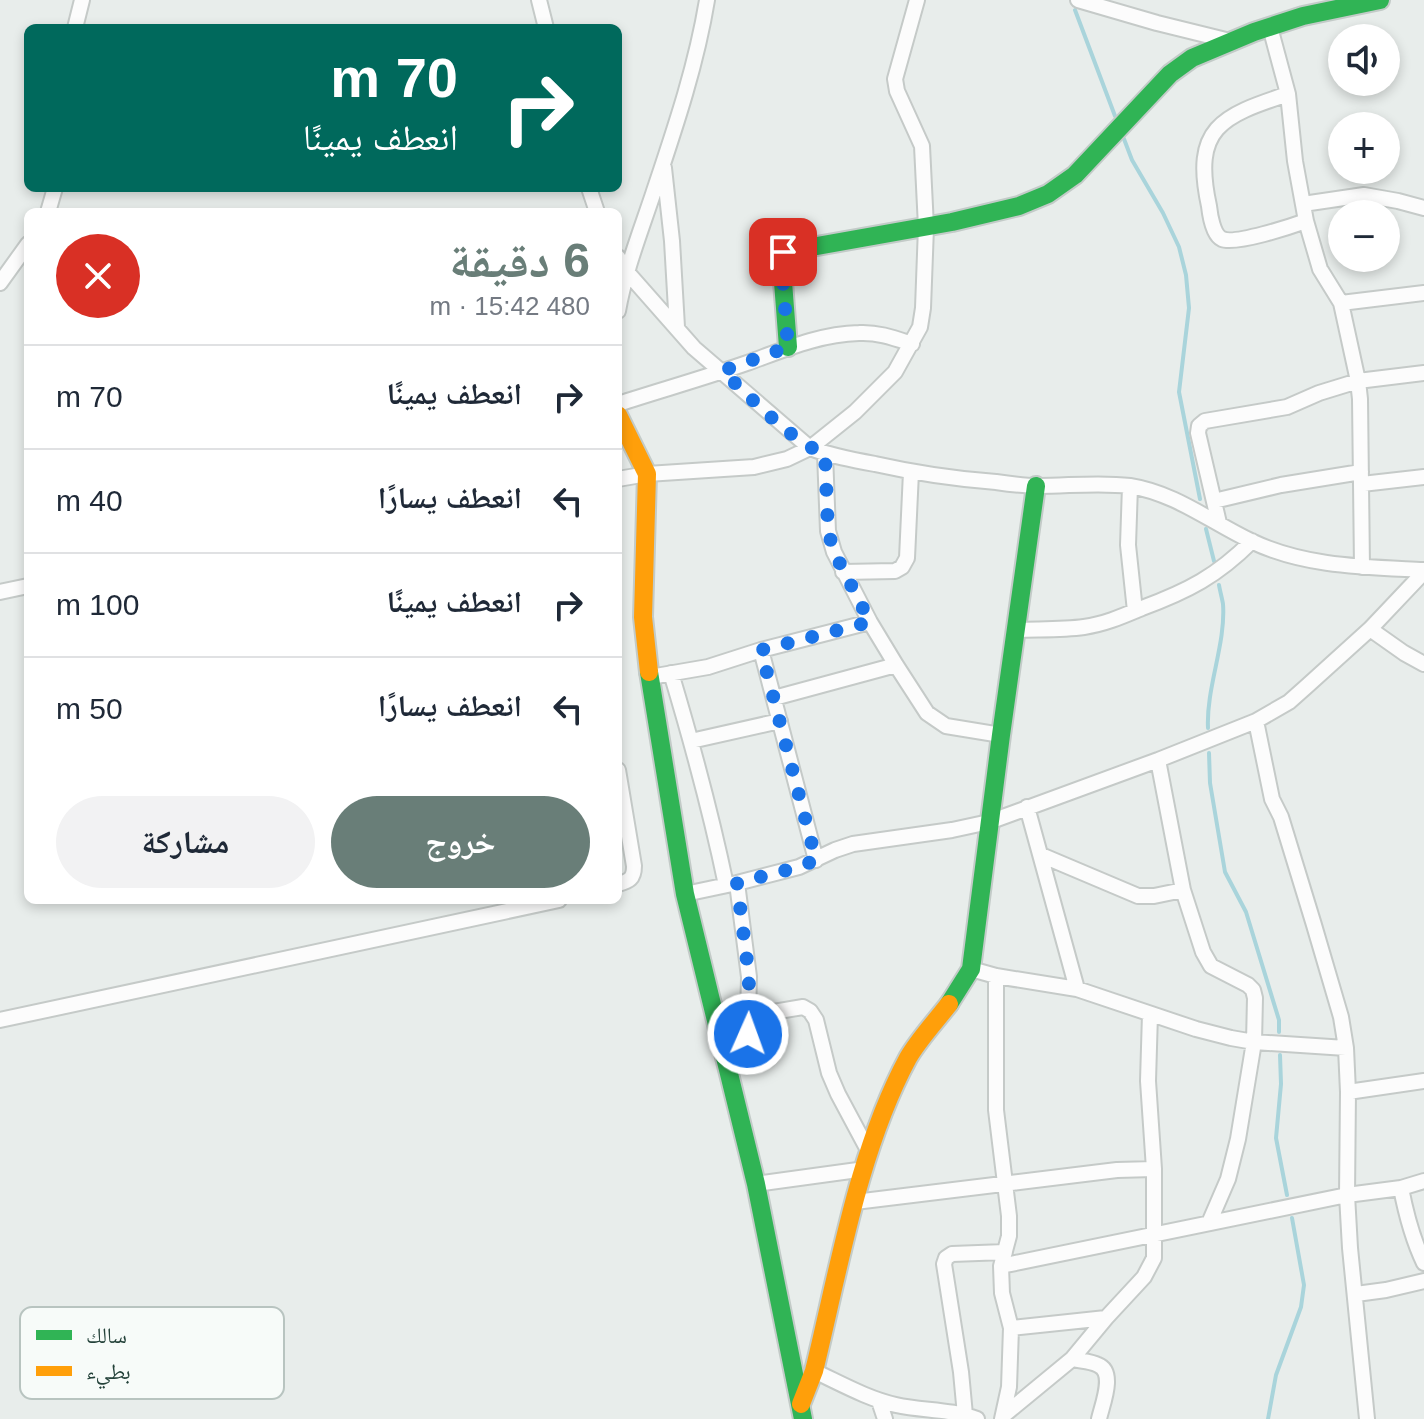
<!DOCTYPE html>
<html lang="ar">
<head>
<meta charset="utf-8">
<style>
	body { margin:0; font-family:Helvetica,"Noto Naskh Arabic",sans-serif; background:#f2f2f3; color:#1f2937; direction:rtl; height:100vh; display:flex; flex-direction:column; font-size:30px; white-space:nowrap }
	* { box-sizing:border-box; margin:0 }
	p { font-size:26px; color:#747a83 }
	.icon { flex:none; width:44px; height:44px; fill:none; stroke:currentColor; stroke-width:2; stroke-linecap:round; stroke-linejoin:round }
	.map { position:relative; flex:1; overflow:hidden; direction:ltr }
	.panel { position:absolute; left:24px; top:208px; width:598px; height:696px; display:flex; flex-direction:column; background:#fff; border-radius:12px; box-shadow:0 4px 12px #0003; direction:rtl }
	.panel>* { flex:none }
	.banner { position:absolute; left:24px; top:24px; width:598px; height:168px; border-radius:12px; box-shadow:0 4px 12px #0003; direction:rtl; background:#00695c; color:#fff; overflow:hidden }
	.fabs { position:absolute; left:1328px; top:24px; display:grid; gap:16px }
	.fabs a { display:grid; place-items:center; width:72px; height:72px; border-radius:50%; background:#fff; box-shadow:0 4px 12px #0003; font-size:40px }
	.pin { position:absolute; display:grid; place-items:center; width:68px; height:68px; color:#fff; margin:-34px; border-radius:16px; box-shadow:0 4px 12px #0006 }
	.me { position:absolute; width:88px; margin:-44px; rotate:2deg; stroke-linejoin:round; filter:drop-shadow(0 0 6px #0008) }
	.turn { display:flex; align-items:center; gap:28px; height:168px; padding:0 32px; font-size:36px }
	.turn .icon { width:104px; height:104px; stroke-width:2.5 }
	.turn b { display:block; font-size:56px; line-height:68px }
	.round { display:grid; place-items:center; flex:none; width:84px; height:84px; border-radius:42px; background:#f2f2f3 }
	.head { display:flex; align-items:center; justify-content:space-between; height:136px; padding:0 32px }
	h1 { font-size:48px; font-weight:800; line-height:60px; color:#697e78 }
	.button { display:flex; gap:16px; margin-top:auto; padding:16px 32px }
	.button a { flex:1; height:92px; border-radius:48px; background:#697e78; color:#fff; font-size:32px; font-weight:800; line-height:92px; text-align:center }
	.button a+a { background:#f2f2f3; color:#1f2937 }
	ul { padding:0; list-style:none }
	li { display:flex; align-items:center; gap:24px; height:104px; padding:0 32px; border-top:2px solid #e0e1e3 }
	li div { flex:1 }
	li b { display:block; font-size:30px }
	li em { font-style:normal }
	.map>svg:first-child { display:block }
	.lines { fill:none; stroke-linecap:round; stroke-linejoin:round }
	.stream { stroke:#a9d4db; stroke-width:4 }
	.street-casing { stroke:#c5cac8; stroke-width:18 }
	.fast-casing { stroke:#c3cbc8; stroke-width:22 }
	.slow-casing { stroke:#c3cbc8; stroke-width:22 }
	.street { stroke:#fcfcfc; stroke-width:14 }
	.fast { stroke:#30b455; stroke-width:18 }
	.slow { stroke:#ff9f0a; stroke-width:18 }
	.route { stroke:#1a73e8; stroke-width:14; stroke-dasharray:0 25.2 }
	.key { fill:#f7fbf9; stroke:#b8c4c0; stroke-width:2 }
	.key-label { font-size:22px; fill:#24423a }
</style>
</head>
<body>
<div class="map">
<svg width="1424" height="1419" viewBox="0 0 1424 1419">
	<rect width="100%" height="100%" fill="#e8edeb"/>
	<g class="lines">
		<path class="stream" d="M1075,10l40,106
			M1124,139l8,21 31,53 16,34 7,28 3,33 -10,84 21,107
			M1206,529l8,32
			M1208,728c-2,-40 18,-84 15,-124 -1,-6 -3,-13 -4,-19
			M1209,753l1,30 15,89 21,40 33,108v12
			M1280,1055l1,29 -5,54 11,57
			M1268,1419l8,-44 25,-68 3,-22 -12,-67"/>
		<g class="street-casing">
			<path id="street" d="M539,0l7,28
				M1078,0l79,23 73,18
				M1270,27l18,67 7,67 11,60 14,48 21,34 17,78 2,18 2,168
				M75,28l7,-28
				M1288,94c-67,22 -96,34 -79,112 1,9 4,29 13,33 13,6 70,-13 84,-18
				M664,168l8,73 5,86
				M589,188l8,24
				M1303,204l61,-9 34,6 26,7
				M48,212l7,-24
				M618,257l9,15 67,76 116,100c21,8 43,12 65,16 40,9 80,15 121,18 14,2 28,4 42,4 31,0 61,-4 92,0 45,7 81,36 121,55 54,26 114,26 173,29
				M0,283l28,-39
				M1341,303l83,-10
				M618,311c7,-40 22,-78 35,-117 21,-63 43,-127 54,-194
				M618,404c43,-14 86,-26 129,-41 36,-13 72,-29 112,-30 19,-1 35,5 53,11
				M825,454l3,77 6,21 36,70 26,43 31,48 19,13 55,9
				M618,479l29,-5 107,-7 33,-8 23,-11 45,-36 40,-40 25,-45 3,-19 3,-81 -4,-81 -25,-55 -2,-12 22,-79
				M1362,484l62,-7
				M1130,486l-2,59 7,66
				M1214,501l67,-16 80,-13
				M1219,523l-21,-90 1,-7 6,-5 82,-14 32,-14 39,-12 66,-8
				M843,572l52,-1 7,-4 5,-9 4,-86
				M0,592l28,-6
				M1370,629l34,24 20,11
				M1016,630c22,-1 46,0 68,-3 21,-3 39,-11 58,-19 46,-17 75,-32 110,-67
				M761,650l55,210
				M671,673c21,70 40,140 55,212
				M650,677l58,-10 53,-17 109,-28
				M774,698l122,-33
				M1256,721l16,78 9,18 33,108 27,92 5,31 2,44 -1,103 3,53 17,171
				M691,741l89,-20
				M1158,760l25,130 20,62 8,14 37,19 5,5 2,8 -1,44 -16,97 -10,40 -19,44
				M618,770l16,96c0,13 -5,15 -16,18
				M1027,807l50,182
				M1041,855l97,41h16l29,-6
				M685,894l52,-11 62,-16 36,-17 18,-6 99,-14 37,-8 169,-62 98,-39 33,-19 18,-16 63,-57 54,-57
				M971,969l25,7 81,13 119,40 35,9 23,4 92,6
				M996,976v134l13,106v20l-8,30 1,27 9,35 -2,59 -7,32
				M749,1016l54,-9 7,4 6,9 13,53 9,21 31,58
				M0,1020l559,-120
				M727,1065c9,-2 18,-3 20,-13l2,-75 -12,-94
				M1348,1092l76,-11
				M756,1184l109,-15
				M1401,1188c5,26 11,50 23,75
				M855,1202l262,-32 37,-1
				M1001,1266l346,-71 54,-7 23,-7
				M1356,1294l30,-4 38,-9
				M1011,1328l95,-10
				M1072,1359c8,2 19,2 26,6 18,7 4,40 1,54
				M814,1371c26,12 54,28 82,34 27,6 55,4 81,14
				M879,1401l6,18
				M965,1415l-4,-43 -17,-108 2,-6 6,-4 53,-2
				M1004,1415l68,-56 34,-41 38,-41 10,-19v-89l-6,-88 2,-67"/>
		</g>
		<g class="fast-casing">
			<path id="fast" d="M788,347l-7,-91 2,-4 169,-30 67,-16 29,-12 27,-19 95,-101 22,-16 62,-26 49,-16 77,-16
				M649,672l36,222 71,290 47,235
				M949,1004l22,-35 30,-234 35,-249"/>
		</g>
		<g class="slow-casing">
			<path id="slow" d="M618,415l29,59 -4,143 6,55
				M801,1404l13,-33c25,-102 44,-220 94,-313 11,-19 28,-37 41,-54"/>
		</g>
		<use href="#street" class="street"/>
		<use href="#fast" class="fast"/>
		<use href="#slow" class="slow"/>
	</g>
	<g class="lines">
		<path class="route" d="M748,1034l1,-57 -12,-94 62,-16 17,-7 -55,-210 109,-28 -36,-70 -6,-21 -3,-77c-36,-14 -74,-57 -103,-83l66,-24 -7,-91 2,-4"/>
	</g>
	<rect x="20" y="1307" width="264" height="92" rx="12" class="key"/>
	<rect x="36" y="1330" width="36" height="10" fill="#30b455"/>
	<rect x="36" y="1366" width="36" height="10" fill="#ff9f0a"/>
	<g class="key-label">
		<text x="86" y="1343">سالك</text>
		<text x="86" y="1379">بطيء</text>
	</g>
</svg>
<div class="fabs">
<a><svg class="icon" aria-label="sound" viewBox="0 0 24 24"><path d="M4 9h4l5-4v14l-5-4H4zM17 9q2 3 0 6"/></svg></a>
<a>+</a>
<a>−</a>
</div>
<div class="pin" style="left:783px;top:252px;background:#d93025"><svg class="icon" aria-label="arrive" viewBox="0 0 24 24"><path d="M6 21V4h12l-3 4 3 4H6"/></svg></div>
<svg class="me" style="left:748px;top:1034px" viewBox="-20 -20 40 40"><circle r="17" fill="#1a73e8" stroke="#fff" stroke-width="3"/><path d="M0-11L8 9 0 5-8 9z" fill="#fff"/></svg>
<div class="banner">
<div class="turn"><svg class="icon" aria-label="right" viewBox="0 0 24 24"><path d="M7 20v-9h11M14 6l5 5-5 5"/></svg><div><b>70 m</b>انعطف يمينًا</div></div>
</div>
<section class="panel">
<div class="head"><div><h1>6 دقيقة</h1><p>480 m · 15:42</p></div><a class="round" style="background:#d93025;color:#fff"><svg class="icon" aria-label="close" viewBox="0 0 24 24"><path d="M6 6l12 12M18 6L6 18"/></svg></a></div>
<ul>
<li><svg class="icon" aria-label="right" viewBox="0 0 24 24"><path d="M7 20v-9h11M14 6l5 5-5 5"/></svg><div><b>انعطف يمينًا</b></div><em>70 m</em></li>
<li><svg class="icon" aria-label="left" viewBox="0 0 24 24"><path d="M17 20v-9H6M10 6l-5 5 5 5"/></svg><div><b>انعطف يسارًا</b></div><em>40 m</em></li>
<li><svg class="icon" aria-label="right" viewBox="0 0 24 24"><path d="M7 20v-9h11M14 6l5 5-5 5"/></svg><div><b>انعطف يمينًا</b></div><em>100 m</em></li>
<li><svg class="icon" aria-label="left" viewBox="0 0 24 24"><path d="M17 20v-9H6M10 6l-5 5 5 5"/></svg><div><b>انعطف يسارًا</b></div><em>50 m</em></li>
</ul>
<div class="button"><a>خروج</a><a>مشاركة</a></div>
</section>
</div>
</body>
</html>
